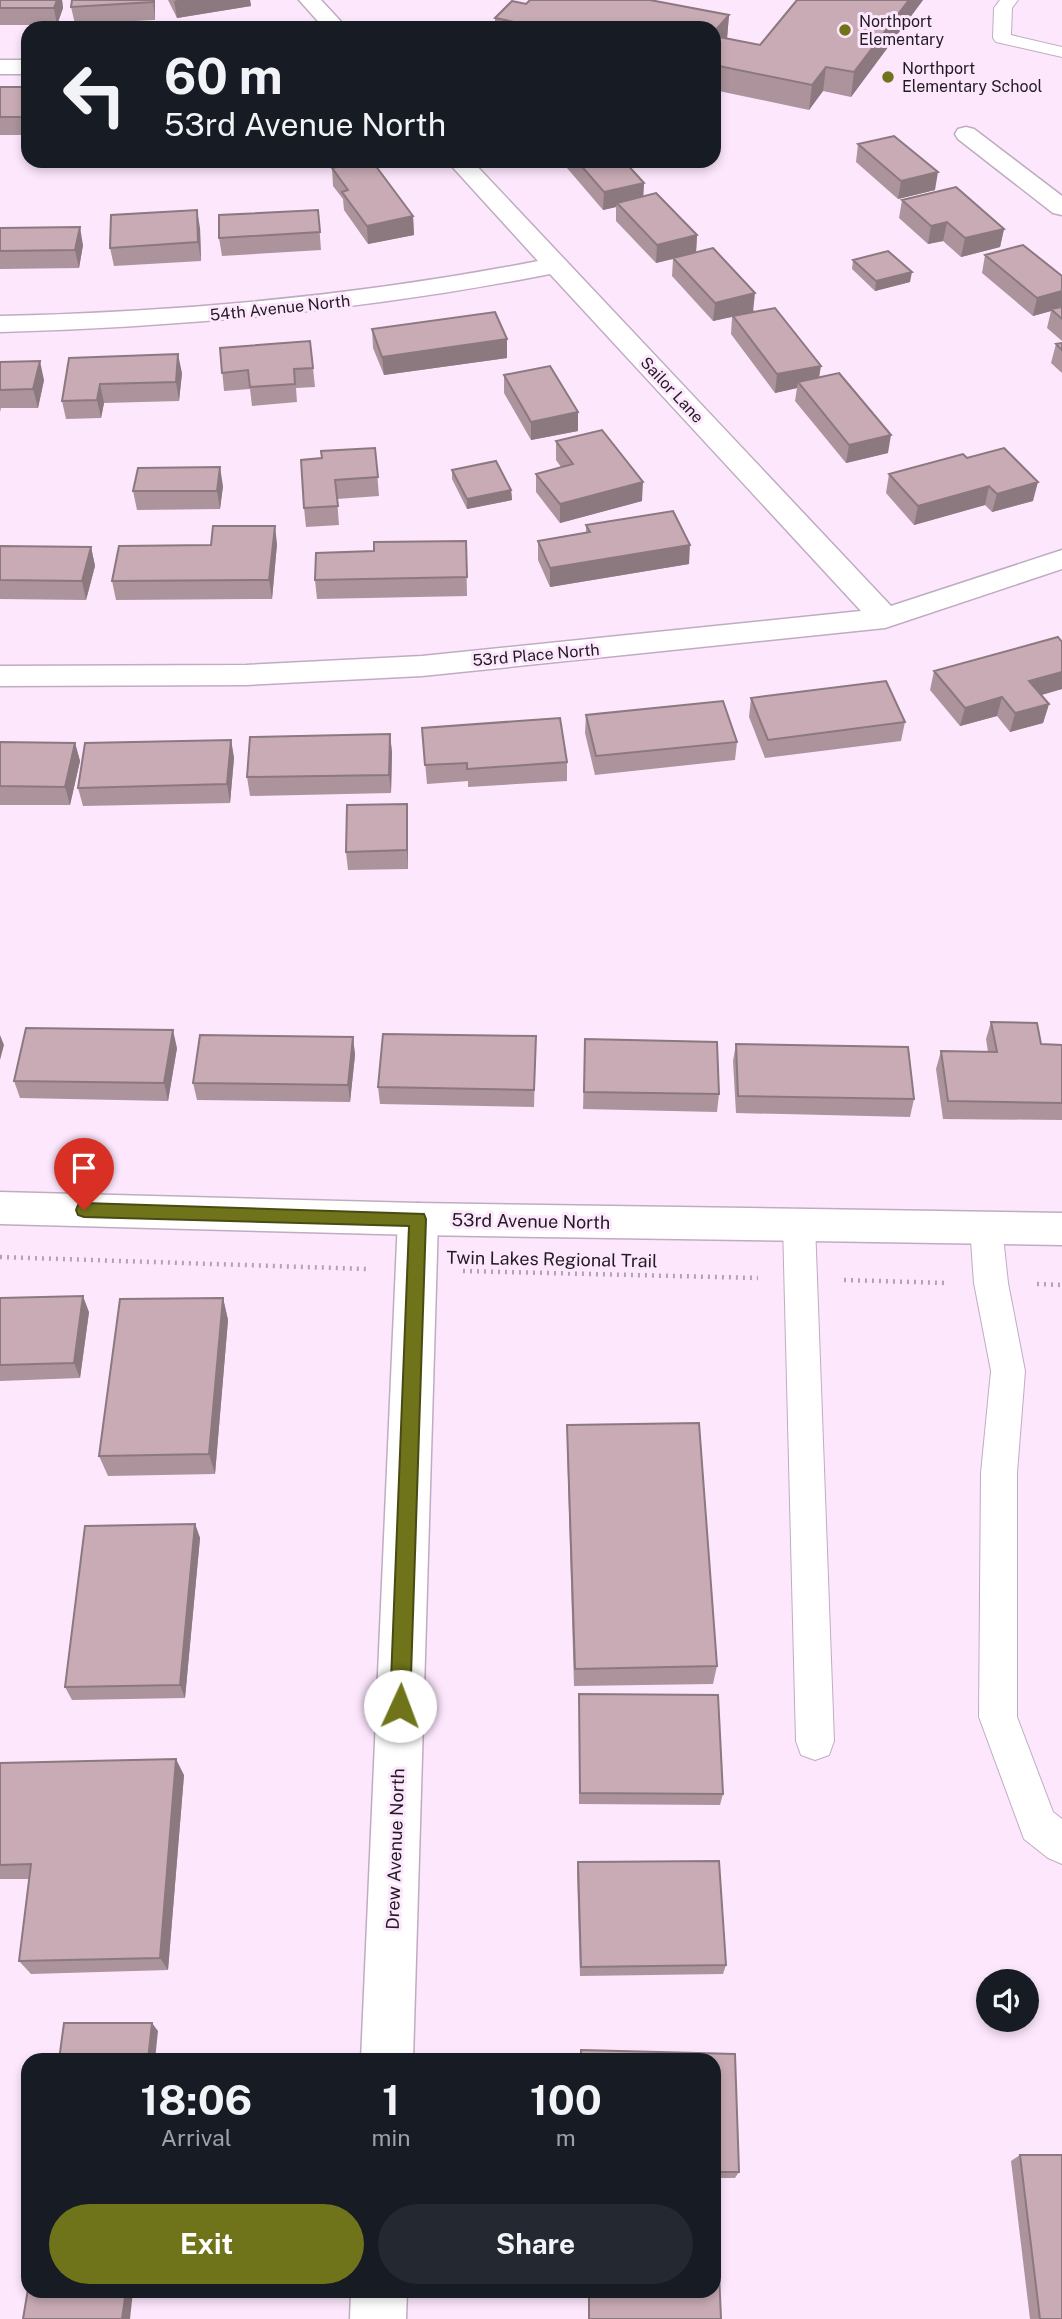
<!DOCTYPE html>
<html lang="en">
<head>
<meta charset="utf-8">
<style>
	body { margin:0; font-family:"Public Sans",sans-serif; background:#242831; color:#f1f3f6; height:100vh; display:flex; flex-direction:column; font-size:26px; white-space:nowrap }
	* { box-sizing:border-box; margin:0 }
	p { font-size:23px; color:#9ea1a6 }
	.icon { flex:none; width:38px; height:38px; fill:none; stroke:currentColor; stroke-width:2; stroke-linecap:round; stroke-linejoin:round }
	.map { position:relative; flex:1; overflow:hidden }
	.details { position:absolute; left:21px; top:2053px; width:700px; height:245px; display:flex; flex-direction:column; background:#171b24; border-radius:21px; box-shadow:0 4px 10px #0003 }
	.details>* { flex:none }
	.top-card { position:absolute; left:21px; top:21px; width:700px; height:147px; border-radius:21px; box-shadow:0 4px 10px #0003; background:#171b24; color:#f1f3f6; overflow:hidden }
	.tools { position:absolute; left:976px; top:1969px; display:grid; gap:14px }
	.tools a { display:grid; place-items:center; width:63px; height:63px; border-radius:50%; background:#171b24; box-shadow:0 4px 10px #0003; font-size:35px }
	.pin { position:absolute; display:grid; place-items:center; width:60px; height:60px; color:#fff; margin:-72px -30px; border-radius:50% 50% 50% 0; rotate:-45deg; box-shadow:0 0 7px #0007 }
	.pin .icon { rotate:45deg }
	.me { position:absolute; width:77px; margin:-38px; rotate:2deg; stroke-linejoin:round; filter:drop-shadow(0 0 5px #0008) }
	.turn { display:flex; align-items:center; gap:24px; height:147px; padding:0 28px; font-size:32px }
	.turn .icon { width:91px; height:91px; stroke-width:2.5 }
	.turn b { display:block; font-size:49px; line-height:60px }
	.eta { display:flex; justify-content:space-evenly; align-items:center; height:119px; text-align:center }
	.eta b { font-size:42px; font-weight:700; line-height:49px }
	.action { display:flex; gap:14px; margin-top:auto; padding:14px 28px }
	.action a { flex:1; height:80px; border-radius:42px; background:#6f741b; color:#fff; font-size:28px; font-weight:700; line-height:80px; text-align:center }
	.action a+a { background:#242831; color:#f1f3f6 }
	.map>svg:first-child { display:block }
	.lines { fill:none; stroke-linecap:round; stroke-linejoin:round }
	.lane-casing { stroke:#c0acc1; stroke-width:2 }
	.street-casing { stroke:#c0acc1; stroke-width:3 }
	.secondary-casing { stroke:#c0acc1; stroke-width:3 }
	.path { stroke:#b3a2b3; stroke-width:4.5; stroke-dasharray:2 5; stroke-linecap:butt }
	.lane { fill:#fff; fill-rule:evenodd }
	.street { fill:#fff; fill-rule:evenodd }
	.secondary { fill:#fff; fill-rule:evenodd }
	.wall { fill:#ac939c }
	.shaded-wall { fill:#8c787f }
	.building { fill:#c8abb5; stroke:#8c787f; stroke-width:2 }
	.route { fill:#6f741b; stroke:#484b12; stroke-width:2 }
	.poi-dot { fill:#6f741b; stroke:#fde7fd; stroke-width:2.5 }
	.labels { text-anchor:middle; dominant-baseline:central; stroke-width:6; stroke-linejoin:round; paint-order:stroke }
	.far-poi-label { font-size:16px; fill:#221b23; stroke:#fde7fd; text-anchor:start }
	.far-street-label { font-size:16px; fill:#221b23; stroke:#fde7fd }
	.street-label { font-size:18px; fill:#221b23; stroke:#fde7fd }
</style>
</head>
<body>
<div class="map">
<svg width="1062" height="2319" viewBox="0 0 1062 2319">
	<rect width="100%" height="100%" fill="#fde7fd"/>
	<g class="lines">
		<g class="lane-casing">
			<path id="lane" d="M1000,0h18l-6,8 -1,27 51,12v10l-66,-15 -3,-4 1,-30z
				M799,1211l11,4 5,9 19,517 -5,14 -14,5 -14,-5 -5,-14 -13,-517 5,-9z
				M986,1214l11,4 5,9 6,56 17,88 -8,102v244l36,95 9,7v45l-14,-6 -24,-19 -45,-122 2,-244 10,-102 -17,-88 -4,-56 5,-9z"/>
		</g>
		<g class="street-casing">
			<path id="street" d="M299,0h22l26,28h-23z
				M0,60h28v14h-28z
				M966,127l8,2 88,67v19l-9,-2 -95,-74 -3,-5 3,-5z
				M447,161h25l419,445 171,-56v19l-177,59 -463,48 -176,9 -246,1v-20l246,-1 176,-9 439,-45 -311,-337c-182,36 -365,53 -550,58v-16c181,-4 360,-20 538,-55z
				M418,1203l14,4 6,12 -25,841h-52l37,-841 6,-12z
				M351,2291h56l-1,28h-56z"/>
		</g>
		<g class="secondary-casing">
			<path id="secondary" d="M0,1192l418,11 644,10v32l-644,-10 -418,-11z"/>
		</g>
		<path class="path" d="M0,1257l366,12
			M463,1271l295,7
			M844,1280l103,3
			M1037,1284l25,1"/>
		<use href="#lane" class="lane"/>
		<use href="#street" class="street"/>
		<use href="#secondary" class="secondary"/>
	</g>
	<path class="wall" d="M0,0h62l1,8 -6,17h-57z
		M72,0l83,3v17l-80,4 -4,-17z
		M168,0h82l1,6 -74,12z
		M530,0h120l79,15 -2,23 33,7 37,-45h126l-72,97 -28,-6 -14,19 -95,-20v-62h-219v-10l17,-17 14,3z
		M0,87h28v48h-28z
		M858,144l77,46 -37,9 -42,-37z
		M561,161h63l20,22 -1,13 54,39 -1,17 123,125 69,76 -42,10 -51,-62 2,-13 -22,5 -44,-59 1,-17 -19,4 -41,-45 1,-17 -17,4 -40,-42v-14l-13,3z
		M332,168l81,48 1,19 -46,9 -24,-34 -1,-11 -10,-13z
		M902,200l102,29 -4,18 -39,10 -18,-16 -15,3 -29,-26z
		M318,210l3,40 -99,6 -3,-18z
		M0,228l83,17 -4,23 -79,1z
		M200,228l1,33 -87,5 -4,-18z
		M985,255l77,21v65l-15,-13 4,-17 -18,5 -51,-43z
		M853,260l57,22 -35,9 -23,-22z
		M372,329l135,10v19l-123,17 -11,-27z
		M1062,343v30l-11,-10 5,-19z
		M220,348l93,20 2,19 -19,1 1,14 -45,4 -2,-17 -26,2z
		M69,358l113,15 -3,28 -75,2 -3,15 -35,1 -4,-18z
		M0,362l44,18 -6,28h-37l-1,4z
		M504,375l74,56 -47,9 -27,-47z
		M556,441l86,60 -82,22 -24,-31v-18l25,-7 -5,-7z
		M375,448l4,48 -42,3 2,26 -33,2 -2,-19 18,-50z
		M967,458l66,43 -41,11 -7,-7 -71,20 -28,-32 3,-19z
		M452,470l59,20 1,10 -45,9 -15,-30z
		M223,486l-3,23 -83,1 -4,-19z
		M586,525l103,39 -139,23 -12,-27v-19l48,-8z
		M466,541l1,55 -150,3 -2,-19 59,-29z
		M277,544l-5,55 -156,1 -4,-19z
		M0,546l91,1 4,19 -9,34 -86,-1z
		M1062,642v47l-21,6 8,9 -6,19 -33,9 -13,-16 -37,10 -30,-36 4,-19z
		M751,698l154,24 -4,19 -136,17 -16,-41z
		M586,715l151,27 -2,18 -140,15 -10,-42z
		M422,728l145,34v19l-99,6v-6l-41,3z
		M390,734l2,19 -1,40 -141,3 -3,-19z
		M231,740l3,18 -4,45 -147,3 -5,-18z
		M0,742l75,1 5,18 -10,44h-70z
		M408,823v46l-60,1 -2,-18z
		M991,1022l50,22 21,1v75l-119,-1 -7,-50 5,-18 47,1 -2,-13z
		M536,1036l-2,71 -154,-3 -2,-17z
		M353,1037l2,18 -5,47 -153,-2 -4,-17z
		M585,1039l134,55 -2,18 -134,-3z
		M736,1044l178,55 -4,18 -174,-4 -3,-52z
		M177,1048l-9,53 -148,-3 -6,-17z
		M0,1298l89,14 -9,66 -80,3z
		M223,1298l5,22 -13,154 -107,2 -9,-20z
		M567,1425l150,241 -4,18 -139,2 -7,-241z
		M195,1524l5,14 -15,160 -113,2 -7,-13z
		M579,1694l144,100 -3,11 -141,-1z
		M0,1763l184,12 -16,195 -137,4 -12,-13 11,-82h-30z
		M578,1862l148,103 -3,9 -143,2 -3,-104z
		M581,2050l154,4 4,118 -4,6h-21v-118h-134z
		M1020,2155l42,164h-32l-19,-158z"/>
	<path class="shaded-wall" d="M57,0h5l1,8 -6,17 -3,-17z
		M153,0h2v20z
		M178,0h72l1,6 -74,12 -3,-17z
		M909,0h14l-72,97 3,-25z
		M729,15l-2,24 -13,15v-22z
		M826,67l-3,24 -14,19 3,-25z
		M938,172l-3,18 -37,9 3,-18z
		M644,183l-1,18 -26,2 -1,4 -13,3 1,-18z
		M197,210l3,18 1,33 -3,-19z
		M413,216l1,19 -46,9 -1,-18z
		M947,222l-4,19 -15,3 3,-18z
		M80,227l3,18 -4,23 -4,-18z
		M1004,229l-4,18 -39,10 4,-19z
		M697,235l-1,18 -40,10 1,-18z
		M912,272l-2,10 -35,9 1,-10z
		M1062,291v17l-11,1v2l-18,5 4,-18z
		M755,293l-2,19 -40,9 2,-18z
		M507,339v19l-123,17 -2,-18z
		M178,354l4,19 -3,28 -3,-19z
		M40,361l4,19 -6,28 -5,-19z
		M821,366l-3,18 -20,-2 -1,6 -22,5 2,-19z
		M100,384l4,19 -3,15 -4,-18z
		M578,412v19l-47,9v-18z
		M891,435l-3,18 -42,10 3,-18z
		M220,467l3,19 -3,23 -3,-18z
		M643,482l-1,19 -82,22v-19z
		M1038,482l-5,19 -41,11 5,-18z
		M989,486l-4,19 -71,20 4,-19z
		M511,490l1,10 -45,9v-10z
		M275,526l2,18 -5,55 -3,-19z
		M690,545l-1,19 -139,23v-19z
		M91,547l4,19 -9,34 -4,-19z
		M1062,672v17l-38,11 5,-19z
		M1002,697l-5,19 -37,10 5,-18z
		M1049,704l-6,19 -33,9 5,-19z
		M390,734l2,19 -1,40 -2,-18z
		M231,740l3,18 -4,45 -3,-19z
		M75,743l5,18 -10,44 -5,-18z
		M407,804l1,19v46l-1,-19z
		M173,1030l4,18 -9,53 -4,-18z
		M0,1035l4,10 -4,15z
		M353,1037l2,18 -5,47 -2,-17z
		M83,1296l6,16 -9,66 -6,-15z
		M223,1298l5,22 -13,154 -6,-20z
		M195,1524l5,14 -15,160 -5,-13z
		M176,1759l8,16 -16,195 -8,-12z
		M152,2023l6,8 -3,29h-7z
		M126,2291h7l-3,28h-8z"/>
	<path class="building" d="M0,0h57l-3,8h-54z
		M72,0h81v2l-82,5z
		M530,0h120l79,15 -15,17v-4h-188l3,-3 -34,-7 17,-17 14,3z
		M797,0h112l-55,72 -28,-5 -14,18 -98,-20v-29l46,9z
		M0,87h28v30h-28z
		M894,136l44,36 -37,9 -43,-37z
		M364,161h8l41,55 -46,10 -25,-34 6,-2 -16,-22z
		M577,161h47l20,22 -40,9z
		M956,187l48,42 -39,9 -18,-16 -16,4 -29,-26z
		M656,193l41,42 -40,10 -40,-42z
		M197,210l1,32 -88,6 1,-33z
		M318,210l2,22 -101,6v-23z
		M80,227l-5,23 -75,1v-23z
		M1023,245l39,31v15l-25,7 -52,-43z
		M713,248l42,45 -40,10 -42,-45z
		M888,251l24,21 -36,9 -23,-21z
		M1062,307v12l-11,-10z
		M775,308l46,58 -44,8 -44,-58z
		M495,312l12,27 -125,18 -10,-28z
		M310,341l3,27 -19,1 1,15 -45,3 -2,-17 -26,3 -2,-25z
		M1062,343v7l-6,-6z
		M178,354l-2,28 -76,2 -3,16 -35,1 7,-43z
		M40,361l-7,28 -33,1v-28z
		M550,366l28,46 -47,10 -27,-47z
		M839,373l52,62 -42,10 -51,-63z
		M602,430l41,52 -83,22 -24,-30 37,-10 -17,-23z
		M375,448l3,29 -43,3 3,26 -34,2 -3,-48 21,-2 -1,-7z
		M1004,448l34,34 -41,12 -8,-8 -71,20 -29,-32 74,-20 4,4z
		M496,461l15,29 -44,9 -15,-29z
		M220,467l-3,24h-84l5,-23z
		M673,511l17,34 -140,23 -12,-27 52,-9 -4,-7z
		M213,526h62l-6,54 -157,1 7,-35 92,-1z
		M466,541l1,36 -152,3 1,-27 58,-2v-9z
		M0,546l91,1 -9,34 -82,-1z
		M1058,637l4,5v30l-33,9 20,23 -34,9 -13,-16 -37,11 -31,-37z
		M886,681l19,41 -137,18 -17,-42z
		M723,701l14,41 -141,14 -10,-41z
		M560,718l7,44 -100,7v-6l-42,2 -3,-37z
		M390,734l-1,41 -142,2 3,-40z
		M231,740l-4,44 -149,4 7,-45z
		M0,742l75,1 -10,44 -65,-1z
		M407,804v46l-61,2 1,-47z
		M991,1022l46,1 4,21 21,1v58l-114,-2 -7,-50 56,1z
		M26,1028l147,2 -9,53 -150,-2z
		M383,1034l153,2 -2,54 -156,-3z
		M200,1035l153,2 -5,48 -155,-2z
		M585,1039l132,3 2,52 -135,-2z
		M736,1044l172,3 6,52 -176,-3z
		M83,1296l-9,67 -74,2v-67z
		M223,1298l-14,156 -110,2 21,-157z
		M699,1423l18,243 -142,3 -8,-244z
		M195,1524l-15,161 -115,2 20,-161z
		M579,1694l139,1 5,99 -143,-1z
		M176,1759l-16,199 -141,3 12,-97 -31,1v-102z
		M719,1861l7,104 -145,2 -3,-105z
		M64,2023h88l-4,37h-89z
		M581,2050l154,4 4,118h-25v-112h-133z
		M1020,2155h42v164h-22z
		M714,2224h3l4,95h-132v-28h125z
		M28,2289v2h98l-4,28h-99z"/>
	<path class="route" d="M84,1203l340,11 2,5 -16,487 -3,6 -7,3 -7,-3 -3,-6 19,-480 -325,-9 -6,-2 -2,-5 2,-5z"/>
	<g class="poi-dot">
		<circle cx="845" cy="30" r="7"/>
		<circle cx="888" cy="77" r="7"/>
	</g>
	<g class="labels">
		<g class="far-poi-label">
			<text x="859" y="21">Northport<tspan x="859" dy="18">Elementary</tspan></text>
			<text x="902" y="68">Northport<tspan x="902" dy="18">Elementary School</tspan></text>
		</g>
		<g class="far-street-label">
			<text transform="translate(280 308) rotate(-6)">54th Avenue North</text>
			<text transform="translate(672 390) rotate(47)">Sailor Lane</text>
			<text transform="translate(536 655) rotate(-5)">53rd Place North</text>
		</g>
		<g class="street-label">
			<text transform="translate(531 1221) rotate(1)">53rd Avenue North</text>
			<text transform="translate(552 1259) rotate(1)">Twin Lakes Regional Trail</text>
			<text transform="translate(395 1849) rotate(-88)">Drew Avenue North</text>
		</g>
	</g>
</svg>
<div class="tools">
<a><svg class="icon" aria-label="sound" viewBox="0 0 24 24"><path d="M4 9h4l5-4v14l-5-4H4zM17 9q2 3 0 6"/></svg></a>
</div>
<div class="pin" style="left:84px;top:1210px;background:#d93025"><svg class="icon" aria-label="arrive" viewBox="0 0 24 24"><path d="M6 21V4h12l-3 4 3 4H6"/></svg></div>
<svg class="me" style="left:400px;top:1706px" viewBox="-20 -20 40 40"><circle r="19" fill="#fff"/><path d="M0-13L10 11 0 6-10 11z" fill="#6f741b"/></svg>
<div class="top-card">
<div class="turn"><svg class="icon" aria-label="left" viewBox="0 0 24 24"><path d="M17 20v-9H6M10 6l-5 5 5 5"/></svg><div><b>60 m</b>53rd Avenue North</div></div>
</div>
<section class="details">
<div class="eta">
<div><b>18:06</b><p>Arrival</p></div>
<div><b>1</b><p>min</p></div>
<div><b>100</b><p>m</p></div>
</div>
<div class="action"><a>Exit</a><a>Share</a></div>
</section>
</div>
</body>
</html>
